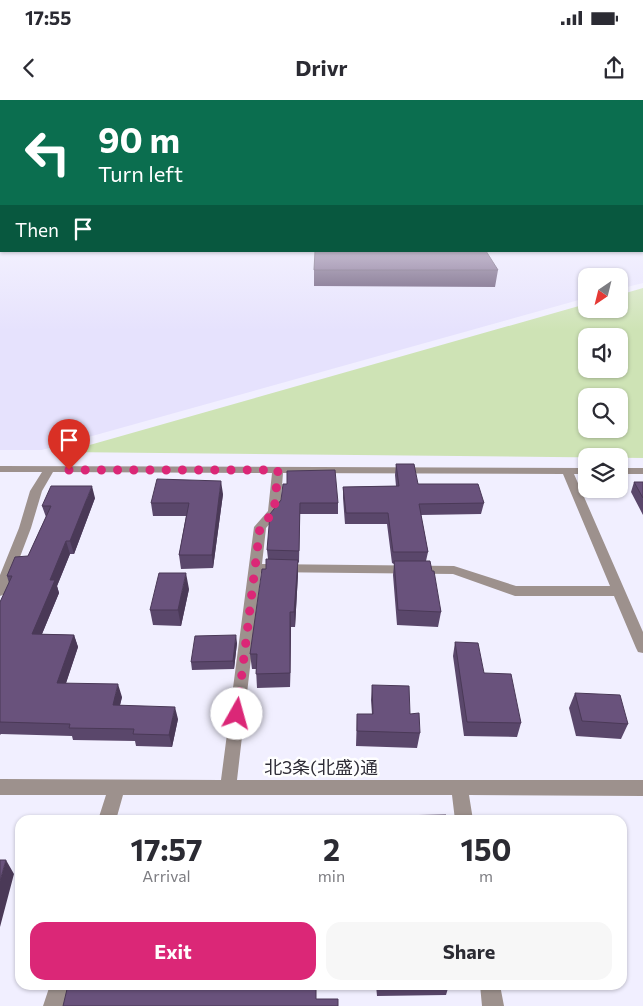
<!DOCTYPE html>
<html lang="en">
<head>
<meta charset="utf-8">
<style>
	body { margin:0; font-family:Commissioner,"Noto Sans JP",sans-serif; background:#f7f7f7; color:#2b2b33; height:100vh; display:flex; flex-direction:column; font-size:19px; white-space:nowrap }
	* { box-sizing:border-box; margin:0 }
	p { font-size:16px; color:#7c7c81 }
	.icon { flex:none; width:28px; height:28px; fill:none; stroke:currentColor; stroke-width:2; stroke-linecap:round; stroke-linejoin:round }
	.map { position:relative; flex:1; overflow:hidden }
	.details { position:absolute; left:15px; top:715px; width:612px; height:175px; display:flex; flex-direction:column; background:#fff; border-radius:15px; box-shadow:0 1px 4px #0004 }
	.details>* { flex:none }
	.hud { position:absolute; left:0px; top:0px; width:644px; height:152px; box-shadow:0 1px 4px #0004; background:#0b6e4f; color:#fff; overflow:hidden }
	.needle { width:32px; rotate:215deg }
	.buttons { position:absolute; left:578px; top:168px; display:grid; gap:10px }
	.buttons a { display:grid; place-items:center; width:50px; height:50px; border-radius:10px; background:#fff; box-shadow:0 1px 4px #0004; font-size:25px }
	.pin { position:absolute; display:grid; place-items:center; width:42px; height:42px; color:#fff; margin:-51px -21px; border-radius:50% 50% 50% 0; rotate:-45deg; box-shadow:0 0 5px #0007 }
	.pin .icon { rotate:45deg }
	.me { position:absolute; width:55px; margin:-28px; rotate:7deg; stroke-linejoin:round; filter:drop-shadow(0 0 4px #0008) }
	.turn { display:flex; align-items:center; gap:18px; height:105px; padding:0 15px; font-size:22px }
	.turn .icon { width:65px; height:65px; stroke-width:2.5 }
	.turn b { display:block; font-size:35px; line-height:42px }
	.then { display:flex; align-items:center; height:48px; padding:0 15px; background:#0003; gap:10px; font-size:19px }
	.eta { display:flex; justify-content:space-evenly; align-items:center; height:85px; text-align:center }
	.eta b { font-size:30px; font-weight:700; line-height:35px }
	.button { display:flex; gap:10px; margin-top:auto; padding:10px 15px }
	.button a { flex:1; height:58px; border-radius:15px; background:#db2777; color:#fff; font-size:20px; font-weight:700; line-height:58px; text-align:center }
	.button a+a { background:#f7f7f7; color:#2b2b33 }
	.status { display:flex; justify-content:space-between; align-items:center; height:35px; padding:0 25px; background:#fff; direction:ltr }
	.status svg { height:14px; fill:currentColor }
	header { display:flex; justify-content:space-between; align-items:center; height:65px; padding:0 15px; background:#fff; font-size:22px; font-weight:700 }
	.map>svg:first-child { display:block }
	.built { fill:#e6e2fd }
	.green { fill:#cee3b5; fill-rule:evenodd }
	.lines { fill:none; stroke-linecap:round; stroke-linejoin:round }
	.minor { fill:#9d918d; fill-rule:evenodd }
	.wall { fill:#5a476b }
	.shaded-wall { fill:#4a3957 }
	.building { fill:#69527c; stroke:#4a3957 }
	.route { stroke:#db2777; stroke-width:9; stroke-dasharray:0 16.2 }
	.labels { text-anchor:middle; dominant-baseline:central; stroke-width:5; stroke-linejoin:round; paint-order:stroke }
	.near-street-label { font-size:18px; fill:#2e2c36; stroke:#fefefe }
</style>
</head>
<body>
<div class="status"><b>17:55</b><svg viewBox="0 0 49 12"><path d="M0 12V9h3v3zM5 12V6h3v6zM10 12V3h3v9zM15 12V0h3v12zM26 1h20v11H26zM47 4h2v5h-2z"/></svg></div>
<header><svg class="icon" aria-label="back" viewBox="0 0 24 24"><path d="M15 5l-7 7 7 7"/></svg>Drivr<svg class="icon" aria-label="share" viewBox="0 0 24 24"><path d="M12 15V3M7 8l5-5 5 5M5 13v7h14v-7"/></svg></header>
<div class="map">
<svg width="643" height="906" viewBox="0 0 643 906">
	<rect width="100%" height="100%" fill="#f1efff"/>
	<path class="built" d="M0,104l1,47h641l1,-47v79l-24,6v-13h-33v22l-544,152h-42z"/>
	<path class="green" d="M643,188v170l-578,-6 521,-148v5h33v-14zM586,236h33v33h-33zM586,296h33v33h-33z"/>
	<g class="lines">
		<path class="minor" d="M0,124h1v4h-1z
			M0,366l586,2v6h-12l69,158v21l-5,-1 -2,-4 -22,-52h-99l-62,-22 -192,-2 -24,208h406v16l-174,-1 4,25h-18l-3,-25h-329l-7,25h-18l8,-25h-106v-16l221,1 33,-253 14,-16 4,-38 -219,-1 -11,19 -11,37 -24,63 -2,3 -5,2v-21l19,-47 11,-37 12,-19h-42zM283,373l280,1 47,112h-94l-62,-20 -192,-2 4,-36 14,-16z
			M619,368h24v6h-24z
			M50,885h20l-5,21h-22z
			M480,885h20l4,21h-22z"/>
	</g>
	<path class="wall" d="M314,170h184l-3,17 -181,-1z
		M396,364l22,20 66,19 -3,11 -60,1 7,37 -2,9 15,51 -3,15 -41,-2 -4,-50 1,-11 -2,-1 -5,-39h-42l-2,-26v-11l53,-1 -1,-11z
		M634,382h9v33l-12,-23z
		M223,394l-10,74 -32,1 -2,-14 7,-39h-33l-2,-13z
		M95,398l-21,56h-4l-13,32 2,7 -17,41 32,1 4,12 -12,36 56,14 -2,8 58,14 -6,28 -36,-1 -1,-5 -62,-1 -1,-4 -71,-2 -1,1v-133l9,-19 -2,-7 21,-20 18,-39 -4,-11z
		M281,400l57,3v11h-38l-1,49 -1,-1v12l-3,53h-4l-1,60 -33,1 -1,-19h-4l-2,-15 18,-95 -1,-9z
		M189,489l-8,37 -28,-1 -3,-15z
		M455,542l29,31 37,50 -4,14 -53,-1 -11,-80z
		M237,543l-3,26 -42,1 -1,-8z
		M372,585l38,29 10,19 -3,15 -61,-2 1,-32h15l-1,-14z
		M575,593l53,31 -7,15 -45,-3 -7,-28z
		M376,885h73l-3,10 -69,1z"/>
	<path class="shaded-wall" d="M221,381l2,13 -10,74 -1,-13z
		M92,386l3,12 -21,56 -4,-13z
		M66,441l4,13 -13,32 2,7 -22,53 -5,-12 18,-54z
		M298,460v14l-3,53 -1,-15z
		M186,473l3,16 -8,37 -3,-16z
		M290,512l1,15 -1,60z
		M74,535l4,12 -16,48 -5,-12z
		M236,535l1,8 -3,26 -1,-8z
		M118,584l4,13 -5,20 -4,-12z
		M175,607l3,12 -6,28 -3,-12z
		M6,760l8,14 -14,53v-46z"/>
	<path class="building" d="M315,151h171l12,19h-184z
		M396,364h18l4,20h60l6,19 -65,1 9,48h-35l-5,-39h-42l-3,-26 56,-1z
		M335,370l3,33h-38l-1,48 -32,-1 3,-36 11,-14 2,-16h4v-13z
		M157,379l64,2 -9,74h-33l10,-52h-38z
		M634,382h9v16z
		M51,386h41l-22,55h-4l-16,39h5l-23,54 42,1 -17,48 61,1 -5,21 62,2 -6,28 -36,-1 1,-5 -65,-1 1,-4 -70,-2v-120l12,-26h-5l8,-19 13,-1 23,-50h-9z
		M266,459l32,1 -4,52h-4v61l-34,1 1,-20h-7l12,-85h4z
		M394,461h36l2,10h2l7,41 -43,-2z
		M159,473h27l-8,37h-28z
		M236,535l-3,26 -42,1 4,-26z
		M455,542l23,1 6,30 27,1 10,49 -54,-1z
		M372,585l37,1 1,28 9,-1 1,20 -63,-2v-17h16z
		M575,593l45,2 8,29 -46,-3z
		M446,715l1,5h-56v-4z
		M0,760h6l-6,21z
		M68,885h248v14h22v7h-275z"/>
	<linearGradient id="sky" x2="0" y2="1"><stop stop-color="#82bde4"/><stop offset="0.45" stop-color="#f9f8ff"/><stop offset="1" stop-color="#f9f8ff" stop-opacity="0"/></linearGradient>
	<rect width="643" height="231" fill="url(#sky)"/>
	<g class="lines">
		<path class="route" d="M69,370h209l-4,42 -14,15 -23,187"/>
	</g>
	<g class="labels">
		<g class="near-street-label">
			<text x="321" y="667">北3条(北盛)通</text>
		</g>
	</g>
</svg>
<div class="buttons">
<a><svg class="needle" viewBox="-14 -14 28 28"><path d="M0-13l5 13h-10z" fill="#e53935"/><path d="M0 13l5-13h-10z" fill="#7c7c81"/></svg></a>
<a><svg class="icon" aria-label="sound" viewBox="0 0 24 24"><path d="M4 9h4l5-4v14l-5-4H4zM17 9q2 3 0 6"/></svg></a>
<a><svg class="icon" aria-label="search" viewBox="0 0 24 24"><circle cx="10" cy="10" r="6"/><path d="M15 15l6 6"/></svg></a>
<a><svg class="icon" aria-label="layers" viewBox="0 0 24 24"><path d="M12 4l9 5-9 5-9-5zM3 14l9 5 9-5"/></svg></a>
</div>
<div class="pin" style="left:69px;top:370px;background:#d93025"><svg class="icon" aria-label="arrive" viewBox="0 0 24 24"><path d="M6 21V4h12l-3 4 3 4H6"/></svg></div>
<svg class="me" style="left:237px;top:614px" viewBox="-20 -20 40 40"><circle r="19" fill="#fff"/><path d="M0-13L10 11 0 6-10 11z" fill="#db2777"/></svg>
<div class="hud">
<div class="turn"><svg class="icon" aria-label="left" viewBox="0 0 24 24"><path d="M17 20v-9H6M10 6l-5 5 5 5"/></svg><div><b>90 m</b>Turn left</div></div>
<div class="then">Then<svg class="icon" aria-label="arrive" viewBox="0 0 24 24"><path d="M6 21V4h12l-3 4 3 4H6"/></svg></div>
</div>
<section class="details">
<div class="eta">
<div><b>17:57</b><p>Arrival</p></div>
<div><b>2</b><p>min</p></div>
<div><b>150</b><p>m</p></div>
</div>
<div class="button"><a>Exit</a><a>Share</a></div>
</section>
</div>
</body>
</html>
